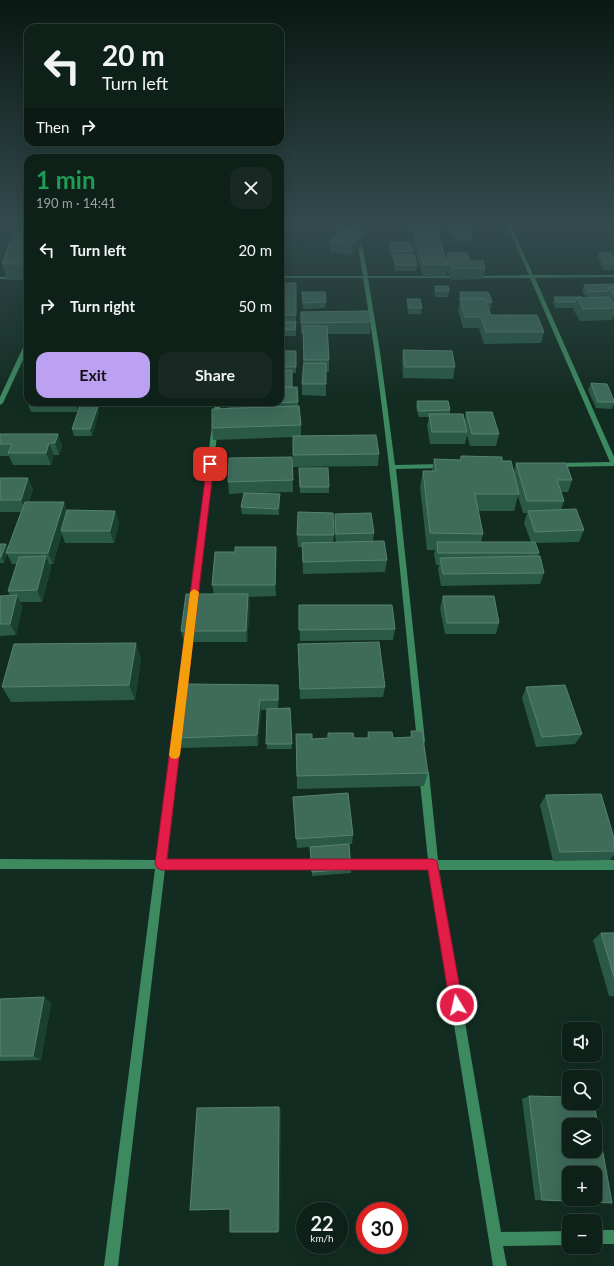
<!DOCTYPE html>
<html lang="en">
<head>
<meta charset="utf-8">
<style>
	body { margin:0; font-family:Lato,sans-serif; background:#172922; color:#f1f3f6; height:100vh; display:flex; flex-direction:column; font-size:15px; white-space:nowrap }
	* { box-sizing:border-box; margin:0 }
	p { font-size:13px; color:#9ba3a2 }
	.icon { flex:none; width:22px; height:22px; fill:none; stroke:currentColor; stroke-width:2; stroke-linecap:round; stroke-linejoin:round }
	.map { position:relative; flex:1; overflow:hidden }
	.sheet { position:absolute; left:24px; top:154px; width:260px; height:252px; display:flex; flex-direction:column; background:#0e2119; border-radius:12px; box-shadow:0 4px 16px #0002,0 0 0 1px #2e3e38 }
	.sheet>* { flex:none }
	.hud { position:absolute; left:24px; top:24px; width:260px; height:122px; border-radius:12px; box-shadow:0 4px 16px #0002,0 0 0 1px #2e3e38; background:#0e2119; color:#f1f3f6; overflow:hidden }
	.tools { position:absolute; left:562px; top:1022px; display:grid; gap:8px }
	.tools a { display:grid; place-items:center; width:40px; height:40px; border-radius:8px; background:#0e2119; box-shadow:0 4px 16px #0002,0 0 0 1px #2e3e38; font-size:20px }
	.speed { position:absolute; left:296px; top:1202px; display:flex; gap:8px; font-size:20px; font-weight:700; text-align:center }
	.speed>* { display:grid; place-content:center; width:52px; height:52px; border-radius:50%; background:#0e2119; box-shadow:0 4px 16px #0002,0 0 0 1px #2e3e38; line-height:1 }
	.speed small { font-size:10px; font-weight:400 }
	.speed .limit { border:6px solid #d22; background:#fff; color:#111 }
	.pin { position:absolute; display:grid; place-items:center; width:34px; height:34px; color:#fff; margin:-17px; border-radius:8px; box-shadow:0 2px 6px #0006 }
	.me { position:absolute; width:44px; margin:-22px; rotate:351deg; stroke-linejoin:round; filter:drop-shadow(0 0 3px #0008) }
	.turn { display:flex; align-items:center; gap:14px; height:84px; padding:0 12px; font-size:18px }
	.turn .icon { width:52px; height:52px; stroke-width:2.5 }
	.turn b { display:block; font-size:28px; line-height:34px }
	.then { display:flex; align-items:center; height:38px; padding:0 12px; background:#0003; gap:8px; font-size:15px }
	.round { display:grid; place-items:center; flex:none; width:42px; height:42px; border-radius:12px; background:#172922 }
	.head { display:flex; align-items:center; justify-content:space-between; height:68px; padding:0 12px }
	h1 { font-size:24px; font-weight:700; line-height:30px; color:#1e9e55 }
	.action { display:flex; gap:8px; margin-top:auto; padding:8px 12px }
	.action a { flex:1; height:46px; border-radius:12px; background:#bca0f2; color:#111; font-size:16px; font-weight:700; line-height:46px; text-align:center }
	.action a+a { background:#172922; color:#f1f3f6 }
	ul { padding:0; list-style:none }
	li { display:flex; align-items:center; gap:12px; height:56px; padding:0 12px }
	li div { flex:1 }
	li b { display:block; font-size:15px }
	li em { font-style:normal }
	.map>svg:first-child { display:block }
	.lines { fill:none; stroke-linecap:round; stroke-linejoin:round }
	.minor { fill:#3e8a60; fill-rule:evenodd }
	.wall { fill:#2b5948; fill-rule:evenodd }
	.shaded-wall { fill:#194031 }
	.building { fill:#3e6b5a; stroke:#578271; fill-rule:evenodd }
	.route { fill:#e11d48; stroke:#92132f }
	.slow { fill:#f59e0b }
</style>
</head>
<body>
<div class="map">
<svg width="614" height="1266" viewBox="0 0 614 1266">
	<rect width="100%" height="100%" fill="#122c21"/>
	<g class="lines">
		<path class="minor" d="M354,223h4l10,53h91l2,1 -2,1h-91l12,74 15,113 47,-1 3,2 -3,2 -46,1 29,272 -1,3 -3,1 -3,-1 -1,-3c-16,-154 -28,-310 -54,-463h-83v-2h83z
			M506,223h4l23,52h81v2l-79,1 79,179v9l-59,1 -3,-2 3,-2 55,-1 -80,-184h-57l-2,-1 2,-1 56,-1z
			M0,277h28v2h-28z
			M28,341v8l-25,54 -3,2v-8l25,-54z
			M215,402h6l-24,202 -4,3 -4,-3z
			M190,629l3,1 1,2 -27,228h154l4,1 1,4 -1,4 -4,1 -156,-1 -47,397h-14l51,-397h-155v-10l157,1 29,-228 1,-2z
			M424,769l3,1 2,3 9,87h176v10h-175l62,362 68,-1v14l-66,1 4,20h-14l-64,-396h-88l-4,-1 -1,-4 1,-4 4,-1h87l-9,-87 2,-3z
			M595,1230h19v14h-19z"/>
	</g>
	<path class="wall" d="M413,223h22l3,8 -1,2 9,26 1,-6 23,8 15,7 -2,11 -32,1 -4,-10 -1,6 -23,1 -10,-34 1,-8 -2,-8z
		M450,223h24l-1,5h-4l3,9 -1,6h-17l-5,-15z
		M28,230v50h-21l-5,-16z
		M364,231v11l-12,14 -22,-4v-11z
		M390,242l24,9 -1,3 4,11 -1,6h-21l-2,-10v-3h-1l-3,-10z
		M599,253l15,6v11h-11l-5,-11z
		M280,283h16v53h-16z
		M614,284v34l-1,-2 -1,4 -32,1 -7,-12 1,-1h-19l-2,-5 1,-6h32l-4,-6 2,-6z
		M435,286l14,5 -1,6h-13l-1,-5z
		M302,292l24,10 -1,6 -22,1z
		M460,292l32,10 -1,6h-3l3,7 53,17 -3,11 -57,1 -5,-16h-16l-5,-18 2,-9 -1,-3z
		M407,299l15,9 -1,6h-13l-1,-9z
		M301,312l70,10 -1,12h-42l1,26v12h-3v24l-24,-1v-11l1,-20v-30h-2z
		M403,350l52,17 -2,12 -50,-1 -1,-16z
		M280,351h16v22h-4v14h5l1,19 3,19v11l78,18 -1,12 -85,1v-30l-80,3 -1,-12 16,-19 -1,-7h53z
		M591,383l23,18v3l-2,5 -16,-1 -8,-18z
		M26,400h2v2h53l-1,4 19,6 -7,24h-18l-2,-7 6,-17h-47z
		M417,401l33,9v4l15,6 1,-8 33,22 -3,12h-26l-3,-11 -2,9h-35l-3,-18 2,-9h-10l-3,-9z
		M0,434h58l4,12 -3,9h-5l-3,10h-38l-4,-9h-9z
		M461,456l41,5 12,10 2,-8 56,17 -4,12h-7l3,9 -3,9 23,20 -5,12 -43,1 3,10 -1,3 6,17 -4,11 -99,2 -3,-17 1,-4h-3l-2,-11 1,-4h-8l-7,-63 3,-16h9l2,-12 26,1zM518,496l5,17h4l-3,10 7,19h-50l2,-8 -5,-23h36z
		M292,457l1,35 -44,1 31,1v7l-1,14 -37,-1 -1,-7 3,-14 -15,1 -1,-12z
		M299,468l30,19v6h-29z
		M0,478h28l5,12 -4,12h35l3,9h48l4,12 -5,20h-49l-3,-9 -9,30h-3l1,4 -9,34h-22l2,5 -6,28 -16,1v-40h10l-2,-5 9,-27h-5l-5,-10 -3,9h-4v-19h6l2,4 13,-36h-21z
		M335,514l39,19 -1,8 14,19 -2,12 -82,2 -1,-27h-4l-1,-12h37l-1,7h3l-2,-16z
		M276,547v49l-27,1 1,8 -3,37h-63l-3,-11 33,-37 -2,-9 23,-33z
		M443,596l56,27 -3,11h-51l-5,-26z
		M299,605l96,24 -2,11 -93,1z
		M298,644l87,43 -2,10 -83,2z
		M141,658l-6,42 -124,2 -9,-15z
		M278,685l1,10 -1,13h12l2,41h-25v-39h-6l-3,36 -77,2 -3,-10z
		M526,687l56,47 -7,10 -39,3 -14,-49z
		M411,731l17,42 -4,13 -127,3 -1,-55 16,5 16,-1v-5l26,5h13l1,-6 25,6h17z
		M546,795l68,56v4l-4,5 -57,1 -13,-56z
		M293,797l60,38 -1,9h-3l2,25v4l-39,3 -2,-29 -13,1z
		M601,933h13v63h-5l-16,-56z
		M44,997l7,6 -10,57 -41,1v-62z
		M529,1096l83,107 -77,-3 -13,-101z"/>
	<path class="shaded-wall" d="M364,231v11l-12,14v-11z
		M75,402h6l-3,10z
		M98,406l1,6 -7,24 -2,-7z
		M58,434l4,12 -3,9 -4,-12z
		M49,443l5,12 -3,10 -5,-12z
		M28,478l5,12 -7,22 -5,-12z
		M280,494v7l-1,14 -1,-6z
		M64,502l4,12 -7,17 1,3 -9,30 -5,-11z
		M115,511l4,12 -5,20 -4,-12z
		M6,544l3,6 -3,3 1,1 -3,9 -3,-6z
		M276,547v49l-1,-11z
		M46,556l5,12 -9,34 -5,-12z
		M248,594l2,11 -3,37 -1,-11z
		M17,595l5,12 -6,28 -6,-11z
		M136,643l5,15 -6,42 -6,-15z
		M278,685l1,10 -1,15z
		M260,700l1,10 -3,36 -1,-11z
		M44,997l7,6 -10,57 -8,-4z
		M279,1107l2,3 -1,120 -2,2z"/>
	<path class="building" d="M415,223h20l3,8h-21z
		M450,223h17l5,14 -17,1z
		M343,227l21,4 -12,14 -22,-4z
		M28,230v34h-26l12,-33z
		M414,232h23l11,33h-24z
		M390,242h20l4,9 -21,1z
		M447,253h20l3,8h13l2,7h-33z
		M599,253h12l3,6v5h-9z
		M414,254l3,11h-21l-3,-10z
		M280,283h16v32h-16z
		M614,284v3h-5l-1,4 -20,1 -4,-7z
		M435,286h13l1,5h-13z
		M609,287h5v10z
		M302,292h23l1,10 -23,1z
		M460,292h28l4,10h-6l-1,-3h-23z
		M554,297h28l-5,1 -2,4h-18z
		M609,297l5,8v3l-31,1 -6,-11z
		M407,299h13l2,9h-13z
		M460,299h25l6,16h46l7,17h-58l-5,-15h-16z
		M369,311l2,11 -70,1v-11z
		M280,322h16l-1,8h-15z
		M303,326h24l2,34h-25z
		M403,350l49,1 3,16h-50z
		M280,351h16v16h-16z
		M304,363h22v21h-24z
		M292,370v17h-12v-16z
		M591,383l16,1 7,17v1h-16z
		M297,387l1,15 -71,2v-2h53v-14z
		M417,401h31l2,9 -31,1z
		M80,406h18l-8,23h-18z
		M299,406l2,19 -89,3v-19z
		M466,412h26l7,22h-27z
		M429,414h34l4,18h-35z
		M0,434h58l-3,9h-6l-3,10h-38l4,-9h-12z
		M376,435l3,19 -86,1v-19z
		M461,456l41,1v4h9l8,33h-44l8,40 -53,-1 -7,-62h13l-2,-12 27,1z
		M292,457l1,23 -65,2 1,-24z
		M516,463h50l6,17h-15l7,21h-37z
		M299,468h29l1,19h-29z
		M0,478h28l-7,22h-21z
		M244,493l36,1 -2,15 -37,-2z
		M25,502h39l-16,51h-42z
		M576,509l8,21 -49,2 -7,-21z
		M67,510l48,1 -5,20h-49z
		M298,512l35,1 1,22h-37z
		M371,513l3,20 -38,1 -1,-20z
		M384,541l3,19 -84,2 -1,-19z
		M437,542h98l4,11h-101z
		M0,544h6l-5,13h-1z
		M235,547h41l-1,38h-63l3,-33h20z
		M46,556l-9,34 -29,1 11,-34z
		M540,556l4,17 -101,1 -3,-16z
		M186,594h62l-2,37h-65z
		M17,595l-7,29h-10v-28z
		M443,596h51l5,27h-52z
		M299,605h93l3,24 -96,1z
		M379,642l6,45 -85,2 -2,-45z
		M136,643l-7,42 -127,2 12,-43z
		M186,684l92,1v15h-18l-3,35 -79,3z
		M565,685l17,49 -40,3 -16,-50z
		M290,708l2,36h-26l1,-35z
		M411,731h11l6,42 -131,3 -1,-42h16v5l16,-1v-5h25l1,5h15l-1,-6h24l1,6 19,-1z
		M348,793l5,42 -57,4 -3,-42z
		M601,794l13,44v13l-54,1 -14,-57z
		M349,844l2,25 -39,3 -2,-25z
		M601,933h13v44z
		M44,997l-11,59h-33v-57z
		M529,1096l40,1v6h25l18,100 -70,-3zM569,1125h26v26h-26zM569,1173h26v26h-26z
		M279,1107l-1,125h-48v-23l-40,1 7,-102z"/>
	<linearGradient id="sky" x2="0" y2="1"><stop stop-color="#0a1812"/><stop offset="0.56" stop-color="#334b4e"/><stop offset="1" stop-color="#334b4e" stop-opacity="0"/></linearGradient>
	<rect width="614" height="400" fill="url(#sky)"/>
	<path class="route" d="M210,461l4,3 -47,395h266l4,2 26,144 -2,5 -4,2 -5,-2 -2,-5 -22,-135h-267l-4,-2 -2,-4 52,-400z"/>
	<path class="slow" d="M194,589l5,3 -19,163 -2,3 -4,1 -3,-1 -2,-3 21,-163z"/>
</svg>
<div class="tools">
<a><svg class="icon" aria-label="sound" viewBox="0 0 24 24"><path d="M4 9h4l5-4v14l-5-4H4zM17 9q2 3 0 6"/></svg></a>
<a><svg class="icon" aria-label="search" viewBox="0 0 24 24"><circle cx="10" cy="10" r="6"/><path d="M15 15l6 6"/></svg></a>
<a><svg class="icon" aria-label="layers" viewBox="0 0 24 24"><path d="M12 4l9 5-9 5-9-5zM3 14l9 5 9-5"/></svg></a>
<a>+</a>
<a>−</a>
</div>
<div class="speed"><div>22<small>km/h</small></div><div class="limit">30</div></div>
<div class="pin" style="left:210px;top:464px;background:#d93025"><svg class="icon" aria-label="arrive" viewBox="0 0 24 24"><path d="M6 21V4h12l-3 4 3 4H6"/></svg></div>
<svg class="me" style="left:457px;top:1005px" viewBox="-20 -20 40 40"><circle r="17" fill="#e11d48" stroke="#fff" stroke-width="3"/><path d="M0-11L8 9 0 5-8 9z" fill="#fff"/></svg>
<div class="hud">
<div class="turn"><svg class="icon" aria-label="left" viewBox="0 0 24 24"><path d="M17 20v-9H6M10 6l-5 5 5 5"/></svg><div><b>20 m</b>Turn left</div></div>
<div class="then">Then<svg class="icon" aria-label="right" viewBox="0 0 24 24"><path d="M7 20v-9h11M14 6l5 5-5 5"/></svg></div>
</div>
<section class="sheet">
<div class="head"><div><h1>1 min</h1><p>190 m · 14:41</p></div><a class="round"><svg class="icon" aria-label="close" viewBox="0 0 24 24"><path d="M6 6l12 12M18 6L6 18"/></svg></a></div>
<ul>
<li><svg class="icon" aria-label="left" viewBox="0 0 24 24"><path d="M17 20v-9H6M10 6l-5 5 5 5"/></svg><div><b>Turn left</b></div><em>20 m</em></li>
<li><svg class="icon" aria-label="right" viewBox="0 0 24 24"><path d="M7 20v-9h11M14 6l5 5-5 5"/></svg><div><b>Turn right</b></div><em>50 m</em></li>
</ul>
<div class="action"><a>Exit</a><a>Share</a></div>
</section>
</div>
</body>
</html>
